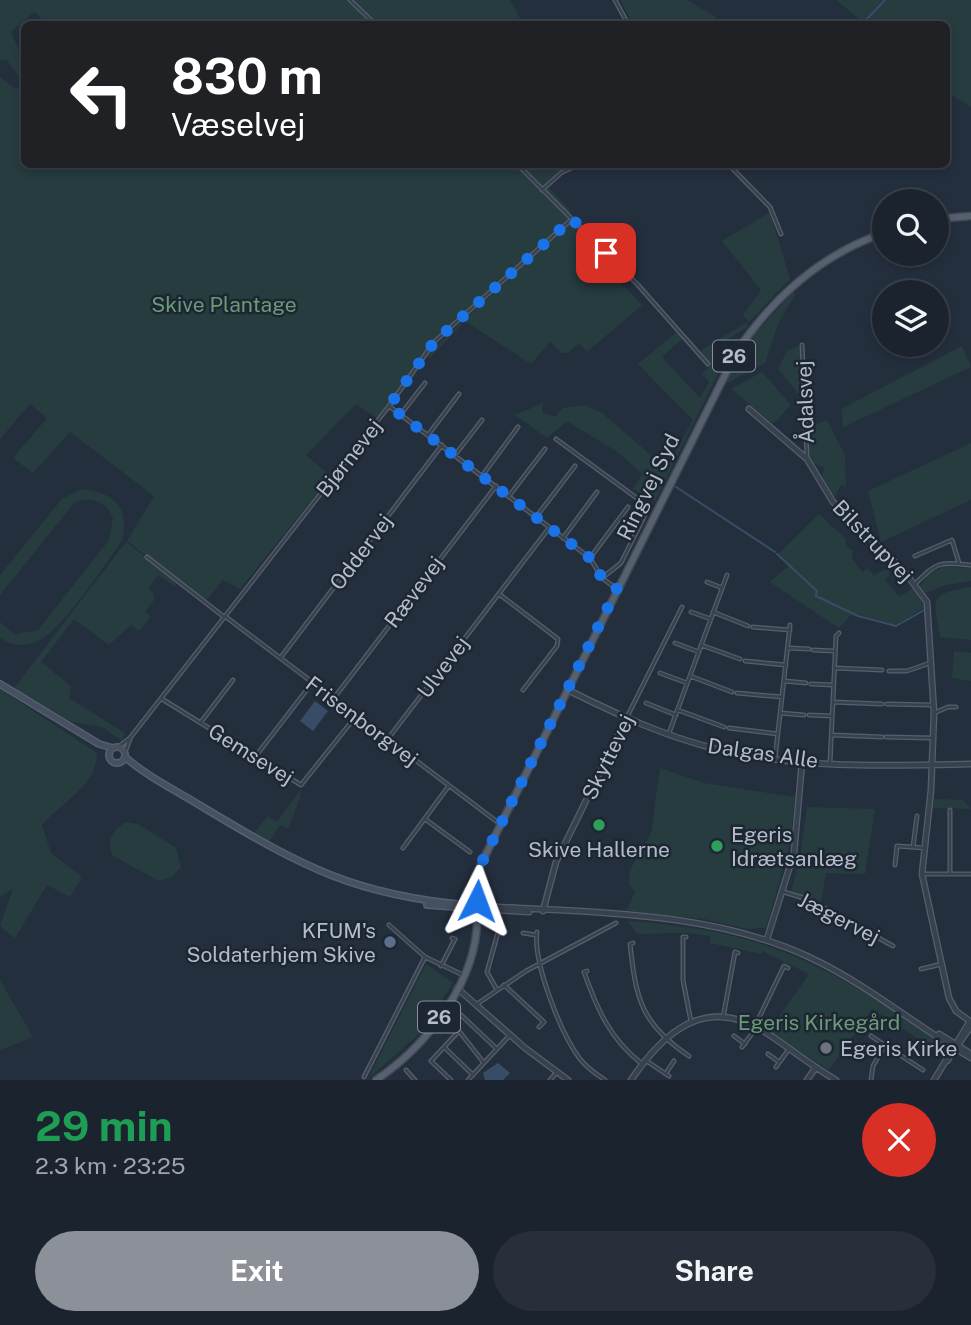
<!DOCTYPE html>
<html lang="en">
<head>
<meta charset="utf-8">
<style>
	body { margin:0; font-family:"Public Sans",sans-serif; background:#282f3a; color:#f1f3f6; height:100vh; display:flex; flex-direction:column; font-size:26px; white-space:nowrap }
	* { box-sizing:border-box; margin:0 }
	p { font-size:23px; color:#a0a4aa }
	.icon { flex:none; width:38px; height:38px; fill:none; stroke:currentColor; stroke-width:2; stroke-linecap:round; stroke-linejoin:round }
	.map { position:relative; height:1080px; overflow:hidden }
	.side { display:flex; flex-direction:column; background:#1b232e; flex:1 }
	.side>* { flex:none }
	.top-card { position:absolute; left:21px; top:21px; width:929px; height:147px; border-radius:10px; box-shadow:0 4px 10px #0003,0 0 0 2px #39404a; background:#202124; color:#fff; overflow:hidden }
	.fabs { position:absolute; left:872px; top:189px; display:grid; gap:14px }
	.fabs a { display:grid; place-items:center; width:77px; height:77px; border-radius:50%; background:#1b232e; box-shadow:0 4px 10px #0003,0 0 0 2px #39404a; font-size:35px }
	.pin { position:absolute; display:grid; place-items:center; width:60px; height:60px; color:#fff; margin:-30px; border-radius:14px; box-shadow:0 4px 10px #0006 }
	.me { position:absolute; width:77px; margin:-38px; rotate:3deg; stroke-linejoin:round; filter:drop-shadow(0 0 5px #0008) }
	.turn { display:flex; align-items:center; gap:24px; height:147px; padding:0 35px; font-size:32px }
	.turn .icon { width:91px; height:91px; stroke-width:2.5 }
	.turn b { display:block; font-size:49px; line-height:60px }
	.round { display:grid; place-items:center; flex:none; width:74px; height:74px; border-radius:37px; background:#282f3a }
	.summary { display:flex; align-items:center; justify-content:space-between; height:119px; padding:0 35px }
	h1 { font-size:42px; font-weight:700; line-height:52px; color:#1e9e55 }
	.action { display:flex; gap:14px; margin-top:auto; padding:14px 35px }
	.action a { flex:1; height:80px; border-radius:42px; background:#8c9099; color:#fff; font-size:28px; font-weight:700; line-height:80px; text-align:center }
	.action a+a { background:#282f3a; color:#f1f3f6 }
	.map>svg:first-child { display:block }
	.green { fill:#263c3f }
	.water { fill:#394c67 }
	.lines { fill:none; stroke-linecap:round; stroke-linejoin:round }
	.stream { stroke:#394c67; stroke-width:2 }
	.minor-casing { stroke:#565f6c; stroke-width:5 }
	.tertiary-casing { stroke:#565f6c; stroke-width:7 }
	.secondary-casing { stroke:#565f6c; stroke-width:8 }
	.primary-casing { stroke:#414a57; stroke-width:9 }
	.minor { stroke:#38414e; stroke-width:2.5 }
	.tertiary { stroke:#38414e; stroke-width:4.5 }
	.secondary { stroke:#465061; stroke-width:5 }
	.primary { stroke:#56606e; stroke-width:6 }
	.route { stroke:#1a73e8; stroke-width:12; stroke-dasharray:0 21.6 }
	.leisure-dot { fill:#2e9e5b; stroke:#1d2633; stroke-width:2.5 }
	.service-dot { fill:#5c6f8a; stroke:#1d2633; stroke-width:2.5 }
	.worship-dot { fill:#6b7280; stroke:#1d2633; stroke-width:2.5 }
	.labels { text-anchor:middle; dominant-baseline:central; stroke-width:5; stroke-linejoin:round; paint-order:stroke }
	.shield { fill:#1d2633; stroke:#878f9c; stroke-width:2 }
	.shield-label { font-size:19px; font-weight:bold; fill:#b4bcc9 }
	.park-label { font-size:21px; fill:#6b9a76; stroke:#1d2633 }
	.street-label { font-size:21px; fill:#b4bcc9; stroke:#1d2633 }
	.poi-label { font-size:21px; fill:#b4bcc9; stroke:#1d2633; text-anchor:start }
</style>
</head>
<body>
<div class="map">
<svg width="971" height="1080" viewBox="0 0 971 1080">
	<rect width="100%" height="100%" fill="#242f3e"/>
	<path class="green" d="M0,0h510l13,24h-475l-14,-12 -23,20 9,21 4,-3v114l548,1 -26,20 24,25v10l-131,115 -62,83 -21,-14 -50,51 25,21 -91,113 -17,-9 -17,21 -79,-60 27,-45 -84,-64 -37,41 -20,-15 34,-40 -17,-14 -30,35v-362l15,12 8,-6 -16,-23h-7z
		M620,0h67l29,17 -6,7h-77z
		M836,0h135v107l-24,-15v-68h-82z
		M770,212l20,67 -41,43 -6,-7 18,-25 -39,-49z
		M568,225h9l29,30h-11l47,50 -55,47 -8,-9 -11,10h-6l-12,-11 -19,22 -66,-43 -35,37 -4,-3z
		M793,292l2,3 -16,27 -14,41 -38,20 -2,-3 20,-35z
		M747,322l1,4 -36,23 11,15 -68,137 -22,-12 9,-15 -23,-21 -52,-32 -20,17 -32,-23 28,-12 -1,9 13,5 8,-9 22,-3 17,8 64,55 27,-48 -55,-56 39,-32 6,6 -21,19 38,41 9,-16 -7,-8 9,-9 -11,-14z
		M798,346l2,3 -1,45 -21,-25 9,-18z
		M962,346l9,21 -128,60 -2,-18z
		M762,372l29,33 -18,19 -42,-35z
		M827,420l18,35 1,32 -5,-2 -6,11h-5l-8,-19 2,-10 -10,-3 -5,-8 -1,-29z
		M971,443v57l-90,42 -13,-51z
		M81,489c30,2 50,18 41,51 -16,24 -57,85 -80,99 -13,8 -29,8 -42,-1v-16l15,12 23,-4 71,-90 4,-22c-8,-17 -22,-23 -39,-15l-74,92v-20l62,-76z
		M819,514l27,25v7l7,5 -1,8 11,13 4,-4 7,7 15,-7 1,6 -5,6 14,17 14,-9 12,19 -29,18 -43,-12 -14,15 -69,-46 20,-17 -12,-11z
		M126,542l52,41 -3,4 -17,-12 -10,14 6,5v6l-9,12 6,5 -12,14 -8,-6 -22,20 -35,-26 -33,43 30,24 -2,12 56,35 -3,8 -20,-14 -30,-5 -58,-34z
		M944,566l27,2v13l-25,4 -21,8 -5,-6 7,-11z
		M971,587v53l-31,-3c-7,-40 -11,-43 31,-50z
		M954,651l17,2v28l-19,-3z
		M0,689l97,64c1,31 -36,50 -55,72l9,28 31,24 -12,20 -23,-12 -32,53 -15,-12 13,-37 -13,8z
		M660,768l44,15 91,14 -5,47 -24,84 -18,1 -44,-10 -78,-8 9,-19 -6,-7 1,-15 21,-37z
		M301,789l-1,9 -12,31 -8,-4 -11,17 -15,-9 14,-17 9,6z
		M933,799l30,1 8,9 -39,-1z
		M807,807l68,2 -10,65 -39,-1 -5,30 -30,-12 9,-33z
		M126,822l12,2 38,24 5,19 -10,11 -13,3 -46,-26c-5,-15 0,-25 14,-33z
		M628,921c111,8 169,28 263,88 19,12 41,23 56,41l-4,5 -71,-46 -43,61 -60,-39 40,-57 -47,-23 -1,3 -51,-11v-7l-23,-3 -50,1z
		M426,964l27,19 -33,50 -53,47z
		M0,980l33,57 -33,13z"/>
	<path class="water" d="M315,701l13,10 -15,20 -13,-10z
		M498,1063l12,10 -7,7h-18l-2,-7z"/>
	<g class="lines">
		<path class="stream" d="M864,22l21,-22
			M676,487l99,65
			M777,554l40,37 -1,5 42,20 38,10 30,-17"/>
		<g class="minor-casing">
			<path id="minor" d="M350,0l25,24
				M615,0l13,24
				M517,164l121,121 70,79
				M728,164l42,43 11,27
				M542,190l19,-17 18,-9
				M802,345l5,112
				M389,406l201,152 12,20 15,11
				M401,414l24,-31
				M428,435l31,-41
				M556,439l93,68 -28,56 -19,15
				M455,455l27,-35
				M482,476l36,-49
				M509,496l36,-47
				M536,517l39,-51
				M563,538l34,-46
				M915,556l37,-16 7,23
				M147,557l77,60
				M590,558l38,-51
				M707,582l15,6
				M915,584c23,-23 24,-22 56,-19
				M499,594l59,45 -1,7 -34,44
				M691,612l20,7
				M713,612l35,14
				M226,617l274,207
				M753,627l37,3
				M675,643l24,9
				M701,645l39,14
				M788,648l21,1
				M813,650l21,1
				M281,657l161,-212
				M745,661l41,4
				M834,668l48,2
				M889,671h18l23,-8
				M660,673l27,10
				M690,676l42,16
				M784,681l22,2
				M811,684l23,1
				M737,693l45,4
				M334,698l162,-212
				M162,699l139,86 55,-69
				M833,702l49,2
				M646,703l30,12
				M887,704l45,1
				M678,710l46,17
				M780,713l24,2
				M934,713l14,-6h8
				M809,715l23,1
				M627,717l55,-110
				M201,722l32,-42
				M729,728l49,6
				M669,733l58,-158
				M832,735l50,2
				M886,737l45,1
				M387,740l162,-212
				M118,747l12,-9 259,-332 45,-64 138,-123
				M125,752l5,-13
				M255,757l57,-74
				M775,759l15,-134
				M830,763l6,-127 3,-3
				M950,810v62
				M425,819l45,33
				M913,847l4,-31
				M403,848l45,-61
				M895,865l2,-19 28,2
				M922,874h49
				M784,892l26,8 83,46
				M389,925l36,32 38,18
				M537,932c-4,31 24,102 43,127 7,9 16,15 25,21
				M523,933l13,2
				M686,937h-3v43l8,42
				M633,943l-3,1c6,55 11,80 59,112
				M441,966l14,-27 -3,-1
				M921,969l21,-5
				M587,971l-3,1c13,37 26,67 58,92
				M504,985l40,37 -5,5
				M497,990l-10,-18 12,-43
				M477,1004l49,-33 90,-48
				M461,1015l36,34
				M723,1018l12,-66 3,1
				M755,1026l29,-60 4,2
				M734,1036l11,8
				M871,1036l52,34
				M444,1047l29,28
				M742,1047l15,-20
				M768,1054l11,8
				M645,1060l24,16
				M776,1067l13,-18
				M406,1070l9,10
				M666,1073l8,-12
				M364,1077l61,-120
				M451,1080l-20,-19 28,-30 25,32
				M468,1080l42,-45
				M550,1080l7,-8
				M871,1080l2,-14 12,-21"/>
		</g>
		<g class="tertiary-casing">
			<path id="tertiary" d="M749,409l58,50 26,43 71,69 23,31 7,111 -3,77 -9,84 27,124 7,13 15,11
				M568,690c48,24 96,46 148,59 82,20 171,17 255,15
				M481,906c109,7 227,4 328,51 58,27 107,69 162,101
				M480,909l49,3
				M543,911l13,-49 70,-143
				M767,939l27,-86 8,-91
				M457,988l68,60 43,32
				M939,1034l32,20
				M947,1061l24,-35
				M631,1080c32,-47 74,-86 134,-48 24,15 46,34 71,48
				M807,1080l9,-13
				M934,1080l36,-59"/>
		</g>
		<g class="secondary-casing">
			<path id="secondary" d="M0,684l99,60 14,4
				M109 755a8 8 0 1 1 16 0a8 8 0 1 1-16 0Z
				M125,757c24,21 54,35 81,52 95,57 150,87 263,96
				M427,905l42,3"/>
		</g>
		<g class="primary-casing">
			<path id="primary" d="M936,219l35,-3
				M468 907a6 6 0 1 1 12 0a6 6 0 1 1-12 0Z
				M472,901l8,-35 257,-515c36,-53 85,-97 147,-118
				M376,1080c52,-35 104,-102 101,-167"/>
		</g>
		<use href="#minor" class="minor"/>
		<use href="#tertiary" class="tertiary"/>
		<use href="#secondary" class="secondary"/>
		<use href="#primary" class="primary"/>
	</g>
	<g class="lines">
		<path class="route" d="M477,901l-3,-12 6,-23 137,-277 -15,-11 -12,-20 -201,-152 45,-64 138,-123 34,34"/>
	</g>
	<g class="leisure-dot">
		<circle cx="599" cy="825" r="7"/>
		<circle cx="717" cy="846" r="7"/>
	</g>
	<circle class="service-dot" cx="390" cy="942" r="7"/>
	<circle class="worship-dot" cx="826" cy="1048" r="7"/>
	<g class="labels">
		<g class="shield">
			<rect x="713" y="340.5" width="42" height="31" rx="5"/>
			<rect x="418" y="1001.5" width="42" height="31" rx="5"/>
		</g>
		<g class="shield-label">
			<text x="734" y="356">26</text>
			<text x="439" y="1017">26</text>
		</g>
		<g class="park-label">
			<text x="224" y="304">Skive Plantage</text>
			<text x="819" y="1022">Egeris Kirkegård</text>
		</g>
		<g class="street-label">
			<text transform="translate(805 402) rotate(-92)">Ådalsvej</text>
			<text transform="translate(349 458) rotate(-52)">Bjørnevej</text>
			<text transform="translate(648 487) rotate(-64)">Ringvej Syd</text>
			<text transform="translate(873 541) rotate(46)">Bilstrupvej</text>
			<text transform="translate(361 552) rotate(-53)">Oddervej</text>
			<text transform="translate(414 592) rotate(-53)">Rævevej</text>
			<text transform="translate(443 667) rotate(-53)">Ulvevej</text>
			<text transform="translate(362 721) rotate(37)">Frisenborgvej</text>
			<text transform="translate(763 753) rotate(8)">Dalgas Alle</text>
			<text transform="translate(251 754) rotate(32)">Gemsevej</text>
			<text transform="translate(608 757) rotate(-64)">Skyttevej</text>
			<text transform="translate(839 918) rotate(27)">Jægervej</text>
		</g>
		<g class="poi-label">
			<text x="731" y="834">Egeris<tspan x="731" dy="24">Idrætsanlæg</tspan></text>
			<text x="599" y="849" text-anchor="middle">Skive Hallerne</text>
			<text x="376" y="930" text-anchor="end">KFUM's<tspan x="376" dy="24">Soldaterhjem Skive</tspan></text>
			<text x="840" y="1048">Egeris Kirke</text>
		</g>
	</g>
</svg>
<div class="fabs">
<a><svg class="icon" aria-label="search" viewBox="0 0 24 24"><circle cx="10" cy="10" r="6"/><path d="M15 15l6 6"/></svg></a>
<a><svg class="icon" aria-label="layers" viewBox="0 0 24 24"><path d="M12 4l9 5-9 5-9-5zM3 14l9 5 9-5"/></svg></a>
</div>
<div class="pin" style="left:606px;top:253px;background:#d93025"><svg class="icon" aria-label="arrive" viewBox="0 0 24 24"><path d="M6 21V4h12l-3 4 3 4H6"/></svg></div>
<svg class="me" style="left:477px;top:901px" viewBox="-20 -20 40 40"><path d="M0-17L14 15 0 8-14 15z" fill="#1a73e8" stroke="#fff" stroke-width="4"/></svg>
<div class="top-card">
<div class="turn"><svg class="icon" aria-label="left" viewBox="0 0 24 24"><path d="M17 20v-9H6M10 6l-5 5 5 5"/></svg><div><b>830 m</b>Væselvej</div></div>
</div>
</div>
<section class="side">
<div class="summary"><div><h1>29 min</h1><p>2.3 km · 23:25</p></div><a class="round" style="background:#d93025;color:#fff"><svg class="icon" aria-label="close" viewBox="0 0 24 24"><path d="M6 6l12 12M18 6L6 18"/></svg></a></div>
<div class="action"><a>Exit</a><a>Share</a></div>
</section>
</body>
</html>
